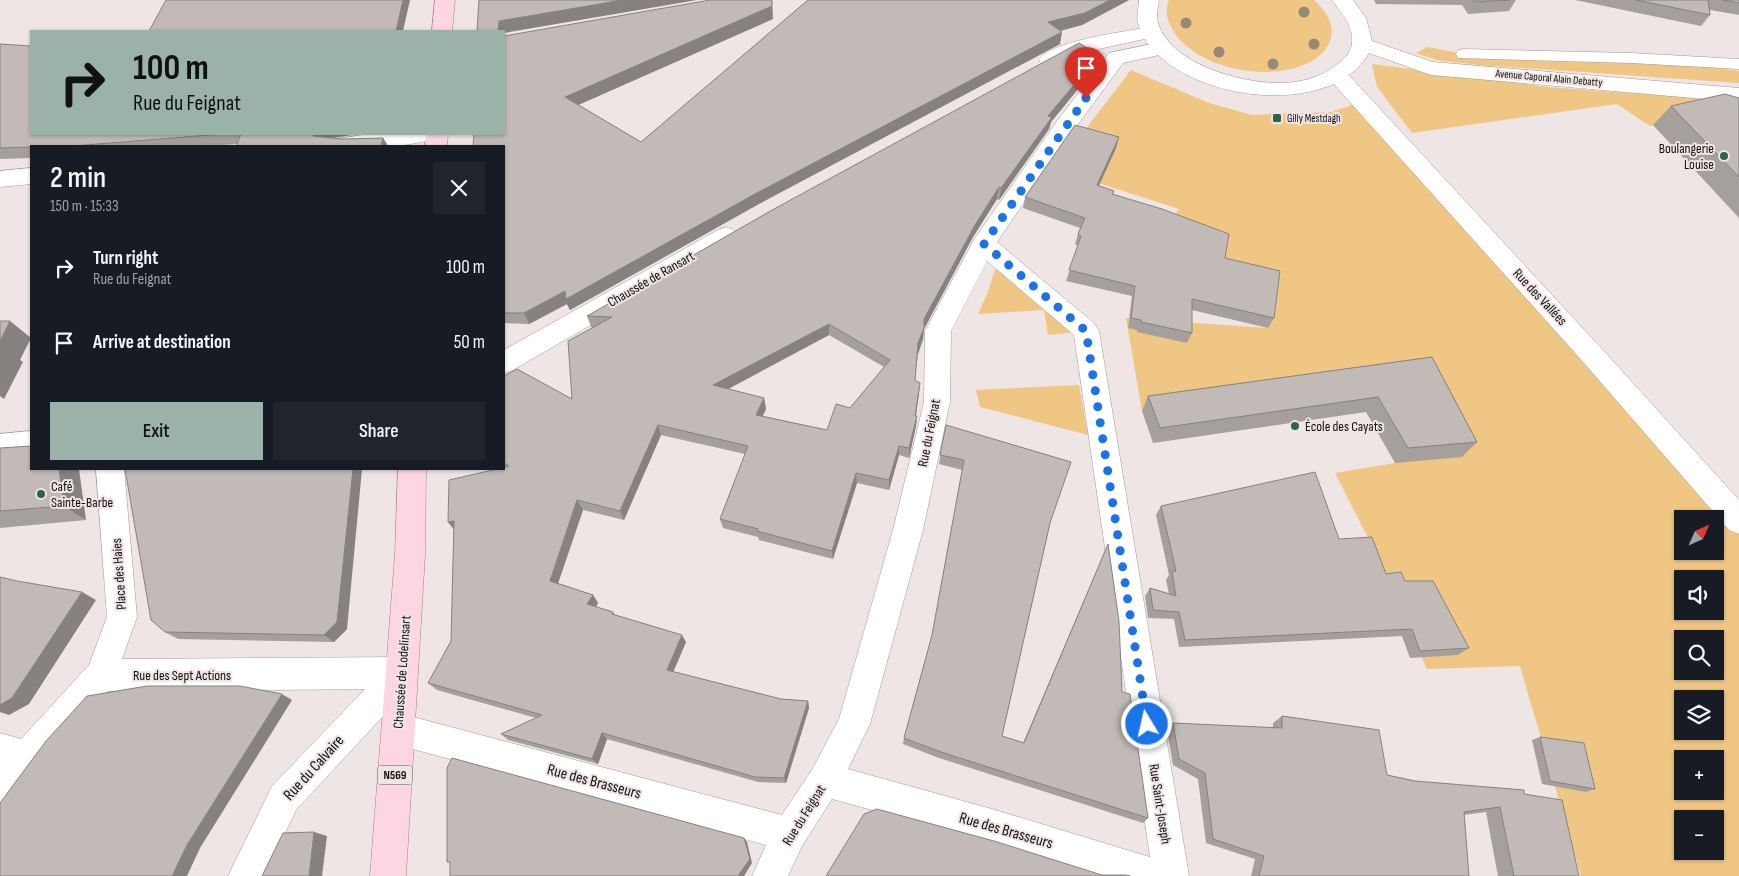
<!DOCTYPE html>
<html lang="en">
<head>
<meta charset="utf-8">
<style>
	body { margin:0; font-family:"Sofia Sans Condensed",sans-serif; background:#20242c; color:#f1f3f6; height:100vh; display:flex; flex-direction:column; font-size:19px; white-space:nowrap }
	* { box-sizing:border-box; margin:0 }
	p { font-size:16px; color:#9ea1a6 }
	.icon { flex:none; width:28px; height:28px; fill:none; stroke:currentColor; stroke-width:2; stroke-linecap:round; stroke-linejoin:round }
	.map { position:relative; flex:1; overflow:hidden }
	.drawer { position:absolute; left:30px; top:145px; width:475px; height:325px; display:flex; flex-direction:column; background:#171b24; border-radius:0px; box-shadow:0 1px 4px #0004 }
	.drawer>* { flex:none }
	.top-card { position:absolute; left:30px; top:30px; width:475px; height:105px; border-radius:0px; box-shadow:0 1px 4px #0004; background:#9ab2a7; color:#111; overflow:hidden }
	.needle { width:32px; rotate:45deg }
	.fabs { position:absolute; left:1674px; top:510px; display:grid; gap:10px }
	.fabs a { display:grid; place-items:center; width:50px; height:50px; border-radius:0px; background:#171b24; box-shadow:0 1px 4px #0004; font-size:25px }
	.pin { position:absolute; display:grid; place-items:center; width:42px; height:42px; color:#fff; margin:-51px -21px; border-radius:50% 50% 50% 0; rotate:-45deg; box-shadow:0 0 5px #0007 }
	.pin .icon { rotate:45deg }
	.me { position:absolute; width:55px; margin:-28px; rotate:351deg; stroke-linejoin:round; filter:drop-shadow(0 0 4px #0008) }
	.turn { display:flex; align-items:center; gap:18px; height:105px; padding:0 20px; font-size:22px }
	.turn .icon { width:65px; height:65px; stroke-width:2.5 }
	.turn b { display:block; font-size:35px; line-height:42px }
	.round { display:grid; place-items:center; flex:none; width:52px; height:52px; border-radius:0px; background:#20242c }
	.overview { display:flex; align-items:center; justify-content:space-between; height:85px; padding:0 20px }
	h1 { font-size:30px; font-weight:600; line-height:38px }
	.button { display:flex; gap:10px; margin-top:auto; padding:10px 20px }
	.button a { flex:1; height:58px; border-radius:0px; background:#9ab2a7; color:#111; font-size:20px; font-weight:600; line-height:58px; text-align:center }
	.button a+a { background:#20242c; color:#f1f3f6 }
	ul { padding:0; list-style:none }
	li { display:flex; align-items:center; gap:15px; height:75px; padding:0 20px }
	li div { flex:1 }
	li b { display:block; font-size:19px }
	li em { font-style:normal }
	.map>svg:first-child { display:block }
	.green { fill:#f0c684; fill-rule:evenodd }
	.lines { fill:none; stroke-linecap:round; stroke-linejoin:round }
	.service-casing { stroke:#a29a99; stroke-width:1 }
	.minor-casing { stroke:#a29a99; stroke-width:1 }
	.secondary-casing { stroke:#a29a99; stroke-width:1 }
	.primary-casing { stroke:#a97e8c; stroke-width:1 }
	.service { fill:#fff; fill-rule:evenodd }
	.minor { fill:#fff; fill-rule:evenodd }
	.secondary { fill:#fff; fill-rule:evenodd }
	.primary { fill:#fdd6e2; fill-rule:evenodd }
	.tree { fill:#988977 }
	.wall { fill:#a6a09d; fill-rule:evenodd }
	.shaded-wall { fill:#87827f }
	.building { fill:#c1bab6; stroke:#87827f; fill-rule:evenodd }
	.route { stroke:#1a73e8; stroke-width:9; stroke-dasharray:0 16.2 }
	.poi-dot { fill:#2f6246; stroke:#eee5e4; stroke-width:2 }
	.labels { text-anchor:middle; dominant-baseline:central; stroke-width:4; stroke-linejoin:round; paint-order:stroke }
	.far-street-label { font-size:11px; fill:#120f0f; stroke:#eee5e4 }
	.far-poi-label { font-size:11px; fill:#120f0f; stroke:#eee5e4; text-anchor:start }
	.shield { fill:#eee5e4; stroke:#544f4f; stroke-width:1 }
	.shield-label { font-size:12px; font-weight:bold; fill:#120f0f }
	.poi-label { font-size:14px; fill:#120f0f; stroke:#eee5e4; text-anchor:start }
	.street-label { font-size:14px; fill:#120f0f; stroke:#eee5e4 }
	.near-street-label { font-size:16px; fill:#120f0f; stroke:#eee5e4 }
</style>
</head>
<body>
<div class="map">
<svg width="1739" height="876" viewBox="0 0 1739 876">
	<rect width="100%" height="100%" fill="#eee5e4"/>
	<path class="green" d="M1169,0h145c36,32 12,63 -28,70 -36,7 -87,-5 -110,-35 -8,-11 -12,-22 -7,-35z
		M1428,47l36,7 232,11 43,6v12l-260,-18 -43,-5 -20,-7z
		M1372,64l176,23 191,14 -32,19 -57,6 -33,-22 -205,29 -35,-46z
		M1131,70l78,33 43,12 80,-3 23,-8 384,423v349h-158l-61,-210 -93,3 -59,-131 -33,-65 60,-10 21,-96 -274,44 -16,-93 142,10 -99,-106 10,-13 -124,-40zM1682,519h33v32h-33zM1682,579h33v32h-33zM1682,639h33v32h-33zM1682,699h33v32h-33zM1682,759h33v32h-33zM1682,819h33v32h-33z
		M999,257l87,74 -38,4 -4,-25 -66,4 9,-20z
		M1079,385l9,50 -108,-28 -4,-17z"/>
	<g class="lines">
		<g class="service-casing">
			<path id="service" d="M1464,49l167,4 108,6v10l-108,-6 -173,-5 -2,-4 2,-4z"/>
		</g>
		<g class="minor-casing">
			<path id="minor" d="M1142,28l7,2 3,4 -3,4 -73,16 -27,13 -7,-2 -3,-5c12,-19 80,-27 103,-32z
				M1161,42l7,1 3,5 -3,5 -45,10 -50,68 -76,111 98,82 4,7 90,545h-91l-106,-33 -160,-44 -30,47 -14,30h-36l14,-31 -368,-100 -12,-4 -4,-12 4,-12 12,-4 384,102 31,-47 26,-49 54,-189 31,-128 1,-71 50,-93 82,-117 52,-68zM987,261l87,74 76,522 -158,-48 -144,-40 22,-45 53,-194 27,-128 1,-71z
				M1338,69l7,2 257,278 137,151v34l-10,-4 -145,-167 -253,-282 -3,-5 3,-5z
				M369,134h68l-3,5c-35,10 -77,9 -113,7l3,-5z
				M31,168v16l-31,3v-16z
				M726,227l8,3 4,6 -4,6 -221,128 -9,3v-23l214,-120z
				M31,431v24l-31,3v-24z
				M96,469h28l13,148 -15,42 280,-2 11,5 5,11 -5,11 -11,5 -294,2 -69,78 -27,35 -12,5v-76l21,6 68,-74 18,-48z"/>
		</g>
		<g class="secondary-casing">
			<path id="secondary" d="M1139,0h20c-1,7 -3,16 -1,23 13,41 82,60 121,60 20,0 41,-5 57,-18 8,-5 14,-11 16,-21 2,-18 -10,-30 -20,-44h21l13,18 6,23 61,21 306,26v14l-308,-27 -62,-22c-41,73 -211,44 -231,-30 -2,-7 1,-16 1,-23z
				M402,657l11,5 5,11 -5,11 -117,126 -31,66h-37l44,-90 119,-124z"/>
		</g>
		<g class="primary-casing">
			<path id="primary" d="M435,0h20l-3,31h-20z
				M426,134h22l-1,12h-22z
				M398,469h28l-1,85 -19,322h-36l25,-322z"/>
		</g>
		<use href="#service" class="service"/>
		<use href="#minor" class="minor"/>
		<use href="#secondary" class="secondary"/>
		<use href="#primary" class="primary"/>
	</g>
	<g class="tree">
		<circle cx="1304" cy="12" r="5.5"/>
		<circle cx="1186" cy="23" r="5.5"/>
		<circle cx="1314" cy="44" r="5.5"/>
		<circle cx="1219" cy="52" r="5.5"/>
		<circle cx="1273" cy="64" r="5.5"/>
	</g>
	<path class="wall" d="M808,0h321l-47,25 -21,6 -1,13 -303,161 -187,105 -3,-6 -38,20 -25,-1v-177l-30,-12 299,-115 -195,86 63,37z
		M1374,0h142l-7,11 -41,3 -6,-9 -86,-1z
		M1575,0h164v15l-29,-5v5l-9,11z
		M0,44l31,90h327l-25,4 10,1 40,-1 5,8h-152l1,-2 -32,2h-174v12l-31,1z
		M1099,55l-3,12 -45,55 -2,7 -50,71 -2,-1 -24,38 -49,92 -1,10 -5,15 -3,26 4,13 -3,23h1l-1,10 -7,32 -10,-3 -10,35 -32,-7 -24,76 -74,-19 -1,-3 -35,-9 -3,-9 25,-65 -84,-19 -37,85 -41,-10 -25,73 35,12 5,8 -2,4 17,5 2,3 71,27 -13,30 108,27 27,2 1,7 -23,75 -28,-1 -151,-43 -9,25 -90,-24 -7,-6 35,-16 -99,-28 -9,-7 23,-42 53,-172v-93l68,23 21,-72h-2l-4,-11zM829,335l55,32 -34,41 -23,22 -64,-14 3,-7 -2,-11 -36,-9z
		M1739,98v120l-86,-93 18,-19z
		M1119,137l-3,11 -17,38 15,5 -1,3 112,64 49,60 -6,10 -76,-18v23l-5,10 -50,-11v-2l-9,-2 4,-32 -66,-15 12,-35 -3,-2 3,-10 2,-6 -57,-20 2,-11z
		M1432,357l45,85 -15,15 -67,6 -29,-51 -213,31 -11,-32 6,-15z
		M946,425l104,98 -48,213 21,7 85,-199 14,148 26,126 -5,5 -204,-65 -36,-14 1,-6 28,-103 30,-165 -23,-6z
		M0,448l86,72 -86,8z
		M1161,506l178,33 47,35 19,7 64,67 -11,7 -48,3 -8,-22 -223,11 -5,-28 -26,-1 -3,-22 5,-8 19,6 -3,-14 3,-5 -13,-60z
		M347,629l-13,13 -156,-3 -13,-7z
		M1282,716l105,59 28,6 109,13 55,82h-81l-12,-64 -22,3 5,61h-218l4,-17 -49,-16 -8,-64 -25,-14 -6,-35 6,-7 100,5v-5z
		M1540,737l55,52 -9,3 -44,-8 -10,-44z"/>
	<path class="shaded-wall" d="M403,0h7l-7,31h-7z
		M623,0h74l-193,33v-2h-6l1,-10z
		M772,0l1,19 -204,90 -4,-12z
		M1110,0h19l-47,25 -36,9 2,-12z
		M1062,32l-2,12 -303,161 -187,105 -3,-6 -38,20 -5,-11 41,-22 190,-97z
		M1099,55l-3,12 -45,55 -2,7 -50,71 2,-12 47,-72z
		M314,134h44l-34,5 -11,-3z
		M1119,137l-3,11 -22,48 3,-11z
		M383,138l5,8h-7z
		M999,187l-2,12 -24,38 -49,92 -1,10 -5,15v-11l6,-24 51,-94z
		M10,321l21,17 -11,22 3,2 -19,37 -4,-3v-55z
		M829,324v11l-114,61 -2,-11z
		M920,383l-1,10 -5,33 1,-10z
		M764,398l2,11 -8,16 -2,-10z
		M917,416l-1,10 -7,32v-10z
		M658,425l3,10 -37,85 -4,-9z
		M899,446v9l-10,35v-10z
		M59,469h20l7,51 -22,-14z
		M353,469h9l-15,160 -13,13 -10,-7z
		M856,473l1,10 -24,76 -1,-8z
		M577,500l6,10 -27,79 -6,-8z
		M454,521l1,10 -7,-9z
		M82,592l14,8 -67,104 -20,11 -9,-3v-7z
		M593,595l5,8 -5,9 -6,-8z
		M682,635l4,7 -15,35 -4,-7z
		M282,694l10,6 -92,148 -13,28h-15l15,-31z
		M808,701l1,7 -23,75 -2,-5z
		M602,733l5,6 -9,25 -6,-5z
		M314,832l13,4 -5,40h-13z
		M744,838l3,4 5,21 -8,13h-6z"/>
	<path class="building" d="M166,0h237l-7,31h-247z
		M479,0h144l-124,21 -1,10h-21z
		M710,0h62v6l-207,91 76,45 167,-142h302l-25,13 -37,9 14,10 -307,162 -189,105 -1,-8 -41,22h-20v-167h-31l1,-12h30v-98z
		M1473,0h37l-35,2z
		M1636,0h72l2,15z
		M1723,0h16v3z
		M1079,43l20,12 -51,61 4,1 -51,71 -2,-1 -24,38 -51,94v9l-6,15 -3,37 5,3 -5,33h2l-8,32 -10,-2 -10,34 -33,-7 -24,78 -75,-20 1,-2 -38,-10 28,-73 -90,-21 -38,86 -43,-11 -27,81 43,14 -6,9 26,8 -1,2 70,21 -15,35 114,29 27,2 -24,77 -29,-1 -153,-44 -10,26 -91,-25 41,-19 -114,-32 23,-42 3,-120 -6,1 1,-42 48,-11h7v-2l5,-1 -5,-3v-87l13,-7 55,30 -4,-58 44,-24 -25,-1 187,-107zM829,324l61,36 -40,48 -14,-4 -9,26 -71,-15 8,-17 -51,-13z
		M0,44l31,2v88h191l-149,12h-42v1l-31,1z
		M1725,94l14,4v79l-68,-71z
		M1075,125l44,12 -22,48 17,6 -2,3 50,15 67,25 -4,24 55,13 -6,47 -82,-19v34l-51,-11v-2l-10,-2 4,-32 -66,-16 12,-34 -3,-2 7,-16 -60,-21z
		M241,134h73l-1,2 30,3 40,-1 -2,8h-145z
		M0,321h10l-10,20z
		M1432,357l45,85 -69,6 -30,-51 -218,31 -12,-32z
		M946,425l125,37 -21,61 -48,213 22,7 84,-199 11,77 3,71 8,2 18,124 -207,-66 -37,-14 28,-103 32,-175 -24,-5z
		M31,446v23h28l5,37 -64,5v-63z
		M125,469h228l-16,153 -13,13 -159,-3 -14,-12z
		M1315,472l24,67 33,-2 14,37 15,-2 4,9h28l36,67 -49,3 -8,-22 -227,11 -6,-28 -26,-2 -3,-22 26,8 -4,-24 4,-1 -15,-65z
		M0,577l17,4 65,11 -70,106 -12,7z
		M147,686h93l42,8 -95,151 -15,31h-172v-73l46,-62 41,-45z
		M1282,716l97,14 8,45 28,6 109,9v4l38,6 17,76h-65l-14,-69 -36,5 5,64h-210l5,-20 -51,-17 -8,-66 -26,-14 -6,-36 109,5z
		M1540,737l44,6 11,46 -45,-8z
		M452,758l292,80 6,21 -12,17h-288v-14h-3v-94z
		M877,809l117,32 108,34h24l4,1h-304l38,-62z
		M314,832l-5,44h-47l21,-43z"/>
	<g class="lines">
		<path class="route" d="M1086,98l-102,146 102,87 61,393"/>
	</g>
	<g class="poi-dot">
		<rect x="1272" y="113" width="10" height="10" rx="2.5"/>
		<circle cx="1724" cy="156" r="5"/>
		<circle cx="1295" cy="426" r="5"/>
		<circle cx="41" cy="494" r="5"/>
	</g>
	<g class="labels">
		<g class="far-street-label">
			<text transform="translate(1549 78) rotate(5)">Avenue Caporal Alain Debatty</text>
		</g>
		<g class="far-poi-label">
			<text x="1287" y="118">Gilly Mestdagh</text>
		</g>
		<rect class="shield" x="377.5" y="765.5" width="35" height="19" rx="4"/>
		<g class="shield-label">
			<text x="395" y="775">N569</text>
		</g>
		<g class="poi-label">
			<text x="1714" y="148" text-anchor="end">Boulangerie<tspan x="1714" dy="16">Louise</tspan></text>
			<text x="1305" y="426">École des Cayats</text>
			<text x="51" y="486">Café<tspan x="51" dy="16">Sainte-Barbe</tspan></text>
		</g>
		<g class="street-label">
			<text transform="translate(651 279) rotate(-30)">Chaussée de Ransart</text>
			<text transform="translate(1540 297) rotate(47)">Rue des Vallées</text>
			<text transform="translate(929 433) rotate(-79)">Rue du Feignat</text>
			<text transform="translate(119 574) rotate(-94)">Place des Haies</text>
			<text transform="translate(402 672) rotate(-86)">Chaussée de Lodelinsart</text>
			<text x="182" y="675">Rue des Sept Actions</text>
			<text transform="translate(1160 804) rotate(81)">Rue Saint-Joseph</text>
			<text transform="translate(804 815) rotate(-58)">Rue du Feignat</text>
		</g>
		<g class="near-street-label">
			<text transform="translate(314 768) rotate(-48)">Rue du Calvaire</text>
			<text transform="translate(594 782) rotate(15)">Rue des Brasseurs</text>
			<text transform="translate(1006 831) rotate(16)">Rue des Brasseurs</text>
		</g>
	</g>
</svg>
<div class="fabs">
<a><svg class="needle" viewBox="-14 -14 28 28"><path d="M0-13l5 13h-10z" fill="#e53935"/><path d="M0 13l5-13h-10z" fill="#9ea1a6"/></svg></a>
<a><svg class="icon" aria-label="sound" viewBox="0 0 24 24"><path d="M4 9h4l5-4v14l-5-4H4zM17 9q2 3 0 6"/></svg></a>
<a><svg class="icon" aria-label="search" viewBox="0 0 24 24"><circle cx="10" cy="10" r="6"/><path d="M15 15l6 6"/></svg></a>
<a><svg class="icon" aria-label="layers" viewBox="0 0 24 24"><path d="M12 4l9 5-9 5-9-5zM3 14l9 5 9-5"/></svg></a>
<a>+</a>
<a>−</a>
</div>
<div class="pin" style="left:1086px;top:98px;background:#d93025"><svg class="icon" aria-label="arrive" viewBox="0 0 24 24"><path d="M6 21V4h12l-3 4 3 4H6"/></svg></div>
<svg class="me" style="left:1147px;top:724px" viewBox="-20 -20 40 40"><circle r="17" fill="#1a73e8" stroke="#fff" stroke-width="3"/><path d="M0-11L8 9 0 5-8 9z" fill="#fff"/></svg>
<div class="top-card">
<div class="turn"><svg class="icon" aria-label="right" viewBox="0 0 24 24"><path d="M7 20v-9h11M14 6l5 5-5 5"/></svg><div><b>100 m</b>Rue du Feignat</div></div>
</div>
<section class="drawer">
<div class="overview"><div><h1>2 min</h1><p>150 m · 15:33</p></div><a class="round"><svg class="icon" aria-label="close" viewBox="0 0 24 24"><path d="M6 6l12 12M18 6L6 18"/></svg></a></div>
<ul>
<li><svg class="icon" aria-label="right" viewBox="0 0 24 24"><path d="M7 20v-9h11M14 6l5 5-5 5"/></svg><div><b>Turn right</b><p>Rue du Feignat</p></div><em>100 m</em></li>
<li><svg class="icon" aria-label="arrive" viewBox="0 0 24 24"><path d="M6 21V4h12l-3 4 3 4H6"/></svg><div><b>Arrive at destination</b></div><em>50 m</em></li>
</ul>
<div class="button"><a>Exit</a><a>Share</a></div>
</section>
</div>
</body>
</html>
